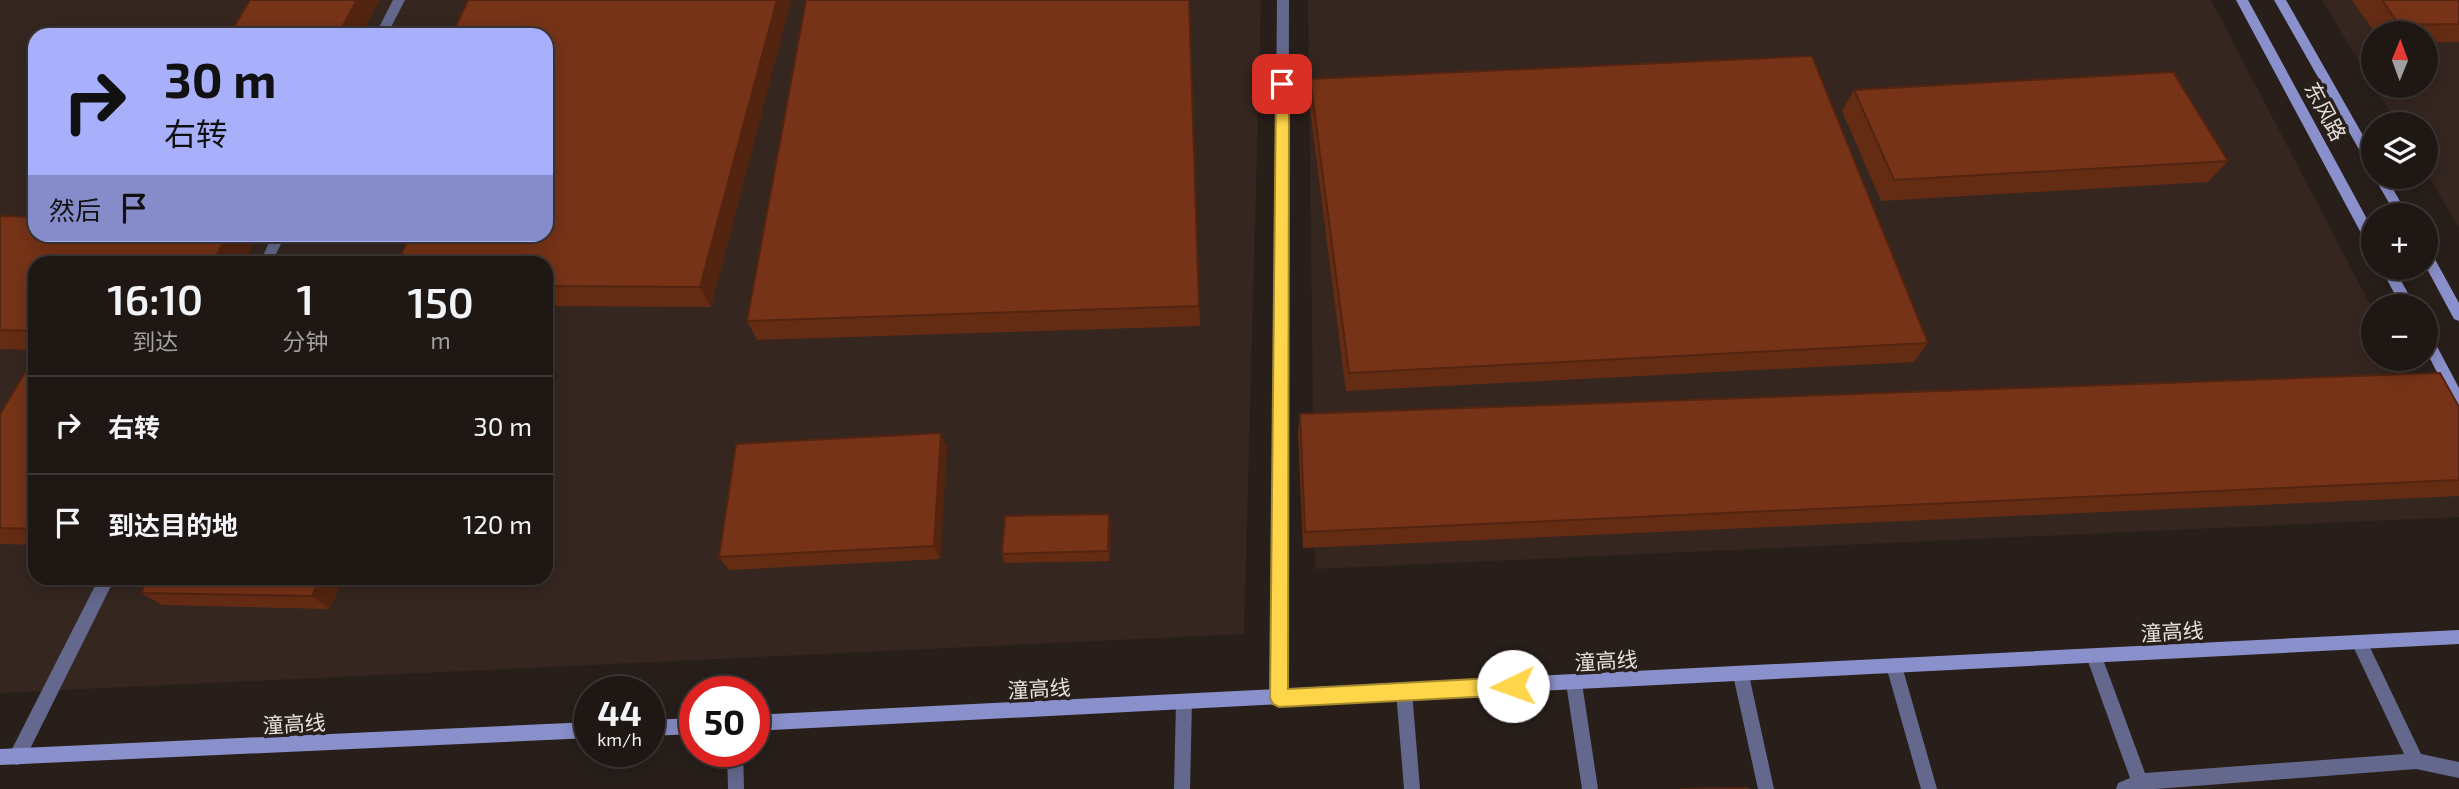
<!DOCTYPE html>
<html lang="zh">
<head>
<meta charset="utf-8">
<style>
	body { margin:0; font-family:"Exo 2","Noto Sans SC",sans-serif; background:#26201d; color:#f1f3f6; height:100vh; display:flex; flex-direction:column; font-size:26px; white-space:nowrap }
	* { box-sizing:border-box; margin:0 }
	p { font-size:23px; color:#a19fa0 }
	.icon { flex:none; width:38px; height:38px; fill:none; stroke:currentColor; stroke-width:2; stroke-linecap:round; stroke-linejoin:round }
	.map { position:relative; flex:1; overflow:hidden }
	.details { position:absolute; left:28px; top:256px; width:525px; height:329px; display:flex; flex-direction:column; background:#1e1714; border-radius:21px; box-shadow:0 4px 18px #0003,0 0 0 2px #3c3634 }
	.details>* { flex:none }
	.top-card { position:absolute; left:28px; top:28px; width:525px; height:214px; border-radius:21px; box-shadow:0 4px 18px #0003,0 0 0 2px #3c3634; background:#a8b0fc; color:#111; overflow:hidden }
	.needle { width:46px; rotate:1deg }
	.controls { position:absolute; left:2361px; top:21px; display:grid; gap:14px }
	.controls a { display:grid; place-items:center; width:77px; height:77px; border-radius:50%; background:#1e1714; box-shadow:0 4px 18px #0003,0 0 0 2px #3c3634; font-size:35px }
	.speed { position:absolute; left:574px; top:676px; display:flex; gap:14px; font-size:35px; font-weight:700; text-align:center }
	.speed>* { display:grid; place-content:center; width:91px; height:91px; border-radius:50%; background:#1e1714; box-shadow:0 4px 18px #0003,0 0 0 2px #3c3634; line-height:1 }
	.speed small { font-size:18px; font-weight:400 }
	.speed .limit { border:10px solid #d22; background:#fff; color:#111 }
	.pin { position:absolute; display:grid; place-items:center; width:60px; height:60px; color:#fff; margin:-30px; border-radius:14px; box-shadow:0 4px 10px #0006 }
	.me { position:absolute; width:77px; margin:-38px; rotate:267deg; stroke-linejoin:round; filter:drop-shadow(0 0 5px #0008) }
	.turn { display:flex; align-items:center; gap:24px; height:147px; padding:0 21px; font-size:32px }
	.turn .icon { width:91px; height:91px; stroke-width:2.5 }
	.turn b { display:block; font-size:49px; line-height:60px }
	.then { display:flex; align-items:center; height:66px; padding:0 21px; background:#0003; gap:14px; font-size:26px }
	.eta { display:flex; justify-content:space-evenly; align-items:center; height:119px; text-align:center }
	.eta b { font-size:42px; font-weight:600; line-height:49px }
	ul { padding:0; list-style:none }
	li { display:flex; align-items:center; gap:21px; height:98px; padding:0 21px; border-top:2px solid #3c3634 }
	li div { flex:1 }
	li b { display:block; font-size:26px }
	li em { font-style:normal }
	.map>svg:first-child { display:block }
	.built { fill:#352620; fill-rule:evenodd }
	.lines { fill:none; stroke-linecap:round; stroke-linejoin:round }
	.lane { fill:#64688d; fill-rule:evenodd }
	.street { fill:#64688d; fill-rule:evenodd }
	.secondary { fill:#8a90cb; fill-rule:evenodd }
	.wall { fill:#652c14 }
	.shaded-wall { fill:#532410 }
	.building { fill:#763317; stroke:#532410; stroke-width:2 }
	.route { fill:#ffd54a; stroke:#a68a30; stroke-width:2 }
	.labels { text-anchor:middle; dominant-baseline:central; stroke-width:7; stroke-linejoin:round; paint-order:stroke }
	.street-label { font-size:21px; fill:#e5dfdc; stroke:#281f1b }
</style>
</head>
<body>
<div class="map">
<svg width="2459" height="789" viewBox="0 0 2459 789">
	<rect width="100%" height="100%" fill="#281f1b"/>
	<path class="built" d="M0,0h1261l-17,634 -1244,59zM35,35h511v199h-511zM35,262h511v316h-511z
		M1308,0h903l162,310v49h25l61,116v42l-1144,52z
		M2322,0h137v228l-33,-56v-48h-29l-23,-38h52v-53h-53v52z"/>
	<g class="lines">
		<path class="lane" d="M393,0h12l-18,35h-12z
			M1277,0h12l-2,698 -2,5 -6,3 -6,-3 -2,-5z
			M273,234h13l-14,28h-12z
			M99,578h16l-92,185 -6,2 -6,-2 -2,-6 2,-6z
			M727,751h16l1,38h-16z"/>
		<path class="street" d="M2359,635l6,2 56,117 38,8v16l-43,-9 -260,20h-40l2,-6 12,-5 -44,-122 2,-5 6,-2 6,2 45,122 259,-19 -53,-112 2,-5z
			M1894,658l6,3 2,5 35,123h-16l-35,-123 2,-5z
			M1741,667l6,3 2,5 25,114h-16l-25,-114 2,-5z
			M1574,675l6,3 2,5 16,106h-16l-16,-106 2,-5z
			M1404,683l6,3 2,5 8,98h-16l-8,-98 2,-5z
			M1184,694l6,3 2,5 -2,87h-16l2,-87 2,-5z"/>
		<path class="secondary" d="M2236,0h12l125,230v17l-5,-1z
			M2274,0h12l87,153v16l-4,-2z
			M2374,177h12l22,38h-12z
			M2426,251l5,1 28,51v18l-5,-2 -28,-52z
			M2381,268h13l21,38h-14z
			M2426,333l5,2 28,53v19l-5,-2 -28,-54z
			M2459,630v14l-1705,87v-16z
			M695,718v16l-46,2v-16z
			M590,722v16l-590,27v-16z"/>
	</g>
	<path class="wall" d="M791,0l-80,307 -165,-1v-72z
		M1189,0l11,326 -443,14 -10,-19z
		M2352,0h107v42h-33v-9h-51z
		M1310,79l618,264 -14,19 -568,29 -37,-290z
		M1854,90l374,71 -20,21 -327,19 -39,-90z
		M0,216l35,18h212l8,8 -11,20h-209v88l-35,-1z
		M35,356v189l-35,-1v-130z
		M2459,407v89l-1156,52 -5,-116 2,-18z
		M947,447l-7,112 -211,11 -10,-13z
		M1109,514l2,10 -1,37 -105,2 -3,-9z
		M148,578h195l-13,31 -168,-4 -21,-12z"/>
	<path class="shaded-wall" d="M357,0h23l-19,35h-23z
		M777,0h14l-80,307 -11,-20z
		M228,234h19l8,8 -11,20h-31z
		M941,433l6,14 -7,112 -6,-13z
		M1109,514l2,10 -1,37 -2,-10z
		M320,578h23l-13,31 -18,-13z"/>
	<path class="building" d="M250,0h107l-19,35h-109z
		M468,0h309l-77,287 -154,-1v-24h-148l12,-28h136v-199h-94z
		M806,0h383l10,306 -452,15z
		M2382,0h77v24l-60,1z
		M1812,56l116,287 -579,30 -39,-294z
		M2173,72l55,89 -334,19 -40,-90z
		M0,216l35,1v17h193l-15,28h-178v69l-35,-1z
		M35,356v173l-35,-1v-114z
		M2440,373l19,34v73l-1154,52 -5,-118z
		M941,433l-7,113 -215,11 17,-113z
		M1109,514l-1,37 -106,3 3,-38z
		M148,578h172l-8,18 -171,-3z
		M1748,788l1,1h-69z"/>
	<path class="route" d="M1282,79l7,5 -1,605 225,-12 6,3 3,6 -3,6 -6,3 -234,12 -6,-3 -3,-6 6,-614z"/>
	<g class="labels">
		<g class="street-label">
			<text transform="translate(2326 111) rotate(62)">东风路</text>
			<text transform="translate(2172 631) rotate(-3)">潼高线</text>
			<text transform="translate(1606 660) rotate(-3)">潼高线</text>
			<text transform="translate(1039 688) rotate(-3)">潼高线</text>
			<text transform="translate(294 723) rotate(-3)">潼高线</text>
		</g>
	</g>
</svg>
<div class="controls">
<a><svg class="needle" viewBox="-14 -14 28 28"><path d="M0-13l5 13h-10z" fill="#e53935"/><path d="M0 13l5-13h-10z" fill="#a19fa0"/></svg></a>
<a><svg class="icon" aria-label="layers" viewBox="0 0 24 24"><path d="M12 4l9 5-9 5-9-5zM3 14l9 5 9-5"/></svg></a>
<a>+</a>
<a>−</a>
</div>
<div class="speed"><div>44<small>km/h</small></div><div class="limit">50</div></div>
<div class="pin" style="left:1282px;top:84px;background:#d93025"><svg class="icon" aria-label="arrive" viewBox="0 0 24 24"><path d="M6 21V4h12l-3 4 3 4H6"/></svg></div>
<svg class="me" style="left:1513px;top:686px" viewBox="-20 -20 40 40"><circle r="19" fill="#fff"/><path d="M0-13L10 11 0 6-10 11z" fill="#ffd54a"/></svg>
<div class="top-card">
<div class="turn"><svg class="icon" aria-label="right" viewBox="0 0 24 24"><path d="M7 20v-9h11M14 6l5 5-5 5"/></svg><div><b>30 m</b>右转</div></div>
<div class="then">然后<svg class="icon" aria-label="arrive" viewBox="0 0 24 24"><path d="M6 21V4h12l-3 4 3 4H6"/></svg></div>
</div>
<section class="details">
<div class="eta">
<div><b>16:10</b><p>到达</p></div>
<div><b>1</b><p>分钟</p></div>
<div><b>150</b><p>m</p></div>
</div>
<ul>
<li><svg class="icon" aria-label="right" viewBox="0 0 24 24"><path d="M7 20v-9h11M14 6l5 5-5 5"/></svg><div><b>右转</b></div><em>30 m</em></li>
<li><svg class="icon" aria-label="arrive" viewBox="0 0 24 24"><path d="M6 21V4h12l-3 4 3 4H6"/></svg><div><b>到达目的地</b></div><em>120 m</em></li>
</ul>
</section>
</div>
</body>
</html>
